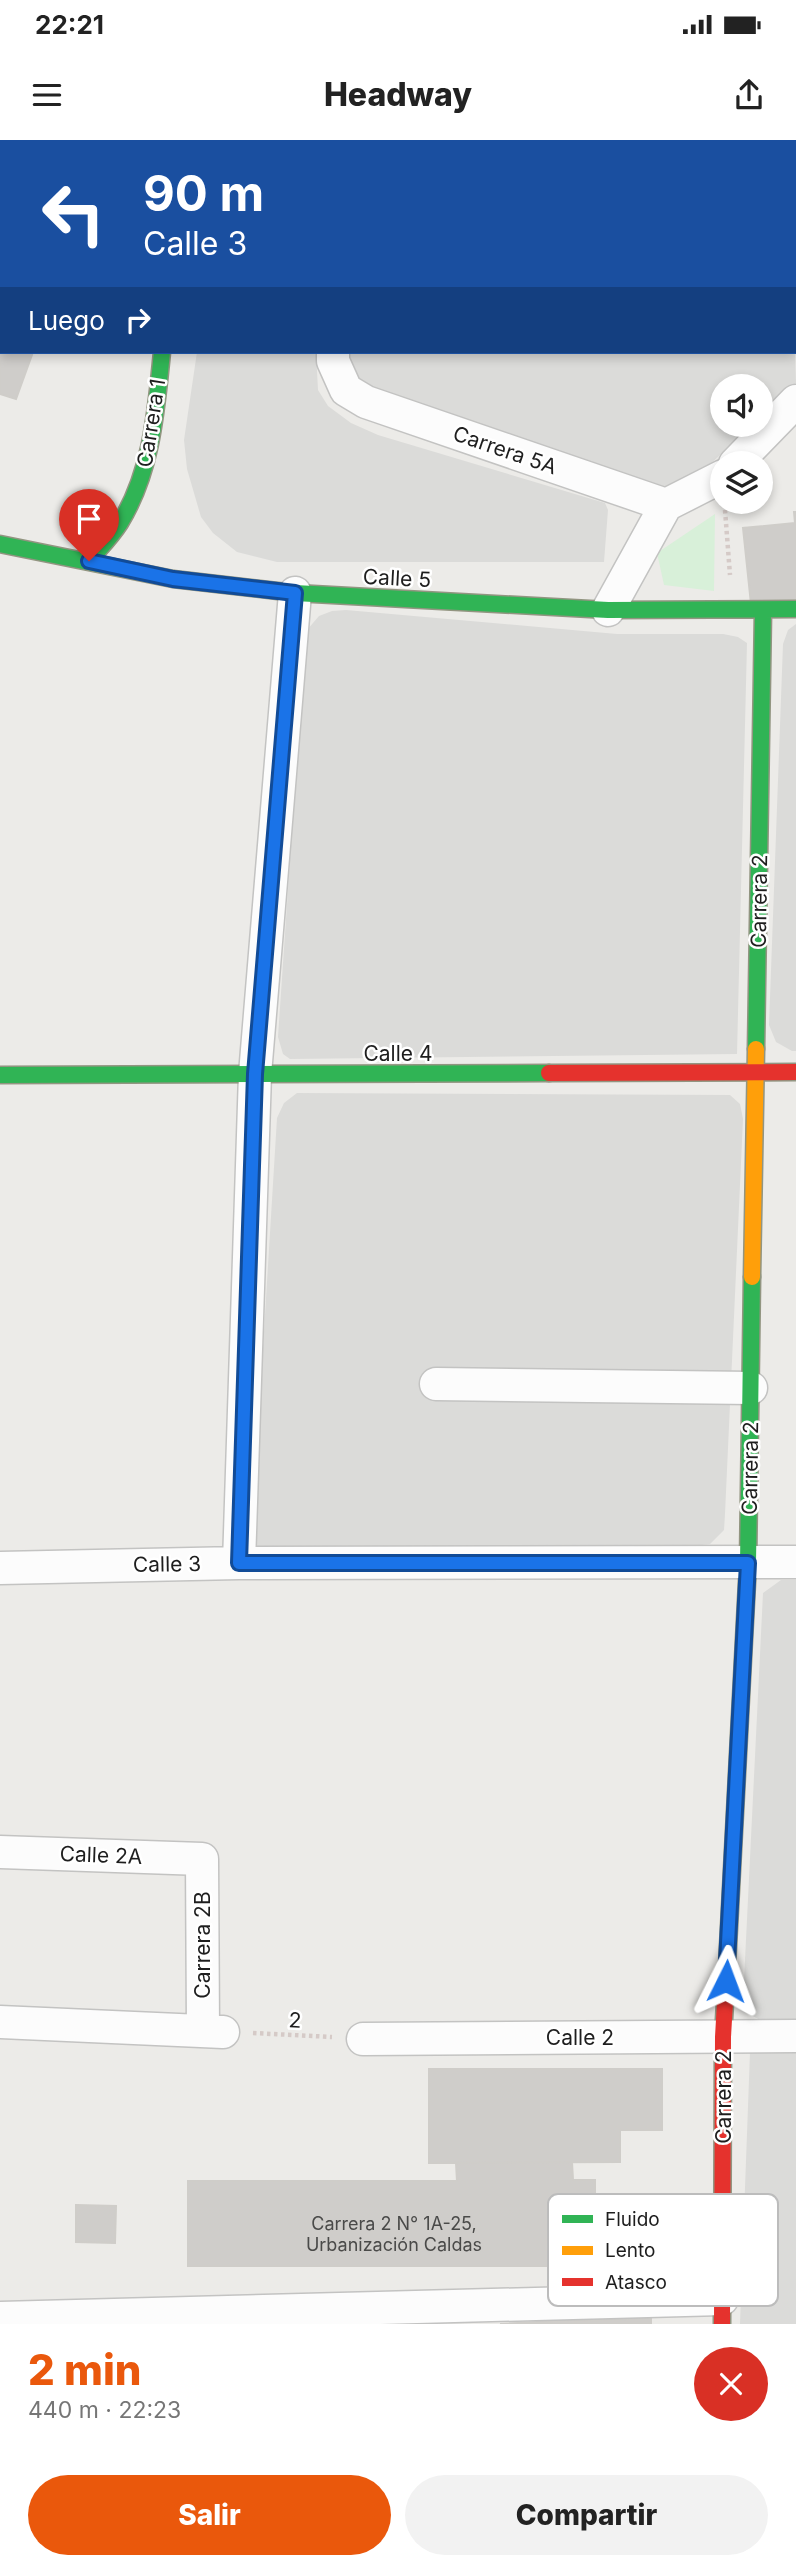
<!DOCTYPE html>
<html lang="es">
<head>
<meta charset="utf-8">
<style>
	body { margin:0; font-family:Inter,sans-serif; background:#f2f2f2; color:#222; height:100vh; display:flex; flex-direction:column; font-size:26px; white-space:nowrap }
	* { box-sizing:border-box; margin:0 }
	p { font-size:23px; color:#767676 }
	.icon { flex:none; width:38px; height:38px; fill:none; stroke:currentColor; stroke-width:2; stroke-linecap:round; stroke-linejoin:round }
	.map { position:relative; height:2184px; overflow:hidden }
	.details { display:flex; flex-direction:column; background:#fff; flex:1 }
	.details>* { flex:none }
	.guide { position:absolute; left:0px; top:0px; width:796px; height:214px; box-shadow:0 4px 10px #0003; background:#1a4fa0; color:#fff; overflow:hidden }
	.fabs { position:absolute; left:710px; top:234px; display:grid; gap:14px }
	.fabs a { display:grid; place-items:center; width:63px; height:63px; border-radius:50%; background:#fff; box-shadow:0 4px 10px #0003; font-size:35px }
	.pin { position:absolute; display:grid; place-items:center; width:60px; height:60px; color:#fff; margin:-72px -30px; border-radius:50% 50% 50% 0; rotate:-45deg; box-shadow:0 0 7px #0007 }
	.pin .icon { rotate:45deg }
	.me { position:absolute; width:77px; margin:-38px; rotate:3deg; stroke-linejoin:round; filter:drop-shadow(0 0 5px #0008) }
	.turn { display:flex; align-items:center; gap:24px; height:147px; padding:0 28px; font-size:32px }
	.turn .icon { width:91px; height:91px; stroke-width:2.5 }
	.turn b { display:block; font-size:49px; line-height:60px }
	.then { display:flex; align-items:center; height:66px; padding:0 28px; background:#0003; gap:14px; font-size:26px }
	.round { display:grid; place-items:center; flex:none; width:74px; height:74px; border-radius:37px; background:#f2f2f2 }
	.summary { display:flex; align-items:center; justify-content:space-between; height:119px; padding:0 28px }
	h1 { font-size:42px; font-weight:800; line-height:52px; color:#ea580c }
	.button { display:flex; gap:14px; margin-top:auto; padding:14px 28px }
	.button a { flex:1; height:80px; border-radius:42px; background:#ea580c; color:#fff; font-size:28px; font-weight:800; line-height:80px; text-align:center }
	.button a+a { background:#f2f2f2; color:#222 }
	.status { display:flex; justify-content:space-between; align-items:center; height:49px; padding:0 35px; background:#fff; direction:ltr }
	.status svg { height:19px; fill:currentColor }
	header { display:flex; justify-content:space-between; align-items:center; height:91px; padding:0 28px; background:#fff; font-size:32px; font-weight:800 }
	.map>svg:first-child { display:block }
	.residential { fill:#dbdbd9 }
	.park { fill:#d8f0d9 }
	.building { fill:#cfcdca; stroke:#cfcdc9; stroke-width:2 }
	.lines { fill:none; stroke-linecap:round; stroke-linejoin:round }
	.street-casing { stroke:#c3c3c2; stroke-width:35 }
	.fast-casing { stroke:#929581; stroke-width:19 }
	.slow-casing { stroke:#929581; stroke-width:19 }
	.jam-casing { stroke:#929581; stroke-width:19 }
	.path { stroke:#d5cac7; stroke-width:4.5; stroke-dasharray:3.5 3.5; stroke-linecap:butt }
	.street { stroke:#fcfcfc; stroke-width:32 }
	.fast { stroke:#30b455; stroke-width:16 }
	.slow { stroke:#ff9f0a; stroke-width:16 }
	.jam { stroke:#e5322d; stroke-width:16 }
	.route-casing { stroke:#114b97; stroke-width:18 }
	.route { stroke:#1a73e8; stroke-width:12 }
	.labels { text-anchor:middle; dominant-baseline:central; stroke-width:5; stroke-linejoin:round; paint-order:stroke }
	.number-label { font-size:18px; fill:#4a4a49 }
	.street-label { font-size:21px; fill:#1e1e1e; stroke:#fff }
	.key { fill:#fff; stroke:#bcbcbc; stroke-width:2 }
	.key-label { font-size:19px; fill:#1e1e1e }
</style>
</head>
<body>
<div class="status"><b>22:21</b><svg viewBox="0 0 49 12"><path d="M0 12V9h3v3zM5 12V6h3v6zM10 12V3h3v9zM15 12V0h3v12zM26 1h20v11H26zM47 4h2v5h-2z"/></svg></div>
<header><svg class="icon" aria-label="menu" viewBox="0 0 24 24"><path d="M4 6h16M4 12h16M4 18h16"/></svg>Headway<svg class="icon" aria-label="share" viewBox="0 0 24 24"><path d="M12 15V3M7 8l5-5 5 5M5 13v7h14v-7"/></svg></header>
<div class="map">
<svg width="796" height="2184" viewBox="0 0 796 2184">
	<rect width="100%" height="100%" fill="#ecebe8"/>
	<path class="residential" d="M795,211l1,32 -35,35v-31h-38v38h30l-55,50 -35,14 -303,-101 -16,-36z
		M197,212h119l2,38 10,16 23,17 27,12 227,68 3,7 -4,52h-327l-40,-10 -24,-19 -12,-16 -14,-48 -3,-29z
		M346,470l271,24h106l15,3 9,6 -10,411 -447,5 -7,-5 -5,-17 27,-397 2,-10 12,-14 13,-5z
		M796,484v427h-4l-16,-9 -7,-17 14,-381 5,-14z
		M297,953l433,2 10,9 3,15 -18,395 -1,16 -14,14 -24,3 -427,3 -5,-8 -2,-14 25,-410 7,-15z
		M781,1440h15v442l-34,-1 -15,-8 -4,-12 20,-408z
		M750,1912h46v272h-56z"/>
	<path class="park" d="M715,374l-1,77 -50,-6 -7,-32z"/>
	<path class="building" d="M63,0h83v2z
		M1,19l1,129 -2,4v-129z
		M0,164l2,48h31l-17,47 -16,-5z
		M794,372h2v88l-45,4 -8,-76 52,-5z
		M429,1929h233v61h-42v32l-191,1z
		M572,2022l1,18h22v86h-407v-85h269l-1,-18z
		M76,2065l40,1 -1,37 -39,-1z
		M651,2178v6h-75v-3z
		M575,2180v4h-75z"/>
	<g class="lines">
		<g class="street-casing">
			<path id="street" d="M652,0l2,2
				M382,2v-2
				M443,2l3,-2
				M794,165l2,2
				M333,212v9l13,29 20,12 300,103
				M735,324l61,-63
				M608,470l58,-105 57,-29
				M436,1244l315,4
				M239,1423l16,-489 40,-481
				M0,1428l239,-5 557,-1
				M0,1712l202,7 1,171
				M0,1882l223,10
				M363,1899l433,-3
				M0,2178l722,-19"/>
		</g>
		<g class="fast-casing">
			<path id="fast" d="M217,2l1,-2
				M0,404l173,35 122,14 313,17 188,-1
				M89,421c10,-12 22,-24 31,-38 32,-52 36,-112 42,-171
				M756,909l7,-438
				M0,935l549,-2
				M726,1845l22,-422 4,-286"/>
		</g>
		<g class="slow-casing">
			<path id="slow" d="M752,1137l4,-228"/>
		</g>
		<g class="jam-casing">
			<path id="jam" d="M549,933l247,-1
				M722,2184l1,-287 3,-52"/>
		</g>
		<path class="path" d="M725,370l5,65
			M253,1893l79,4"/>
		<use href="#street" class="street"/>
		<use href="#fast" class="fast"/>
		<use href="#slow" class="slow"/>
		<use href="#jam" class="jam"/>
	</g>
	<g class="lines">
		<g class="route-casing">
			<path id="route" d="M89,421l84,18 122,14 -40,481 -16,489h509l-22,418"/>
		</g>
		<use href="#route" class="route"/>
	</g>
	<g class="labels">
		<g class="number-label">
			<text x="394" y="2083">Carrera 2 N° 1A-25,<tspan x="394" dy="21">Urbanización Caldas</tspan></text>
		</g>
		<g class="street-label">
			<text transform="translate(151 283) rotate(-81)">Carrera 1</text>
			<text transform="translate(505 310) rotate(19)">Carrera 5A</text>
			<text transform="translate(397 438) rotate(3)">Calle 5</text>
			<text transform="translate(759 761) rotate(-89)">Carrera 2</text>
			<text x="398" y="913">Calle 4</text>
			<text transform="translate(750 1328) rotate(-89)">Carrera 2</text>
			<text transform="translate(167 1424) rotate(-1)">Calle 3</text>
			<text transform="translate(101 1715) rotate(2)">Calle 2A</text>
			<text transform="translate(202 1805) rotate(-90)">Carrera 2B</text>
			<text transform="translate(295 1880) rotate(3)">2</text>
			<text x="580" y="1897">Calle 2</text>
			<text transform="translate(723 1957) rotate(-90)">Carrera 2</text>
		</g>
	</g>
	<rect x="548" y="2054" width="230" height="112" rx="10" class="key"/>
	<rect x="562" y="2075" width="31" height="8" fill="#30b455"/>
	<rect x="562" y="2106" width="31" height="9" fill="#ff9f0a"/>
	<rect x="562" y="2138" width="31" height="8" fill="#e5322d"/>
	<g class="key-label">
		<text x="605" y="2086">Fluido</text>
		<text x="605" y="2117">Lento</text>
		<text x="605" y="2149">Atasco</text>
	</g>
</svg>
<div class="fabs">
<a><svg class="icon" aria-label="sound" viewBox="0 0 24 24"><path d="M4 9h4l5-4v14l-5-4H4zM17 9q2 3 0 6"/></svg></a>
<a><svg class="icon" aria-label="layers" viewBox="0 0 24 24"><path d="M12 4l9 5-9 5-9-5zM3 14l9 5 9-5"/></svg></a>
</div>
<div class="pin" style="left:89px;top:421px;background:#d93025"><svg class="icon" aria-label="arrive" viewBox="0 0 24 24"><path d="M6 21V4h12l-3 4 3 4H6"/></svg></div>
<svg class="me" style="left:726px;top:1841px" viewBox="-20 -20 40 40"><path d="M0-17L14 15 0 8-14 15z" fill="#1a73e8" stroke="#fff" stroke-width="4"/></svg>
<div class="guide">
<div class="turn"><svg class="icon" aria-label="left" viewBox="0 0 24 24"><path d="M17 20v-9H6M10 6l-5 5 5 5"/></svg><div><b>90 m</b>Calle 3</div></div>
<div class="then">Luego<svg class="icon" aria-label="right" viewBox="0 0 24 24"><path d="M7 20v-9h11M14 6l5 5-5 5"/></svg></div>
</div>
</div>
<section class="details">
<div class="summary"><div><h1>2 min</h1><p>440 m · 22:23</p></div><a class="round" style="background:#d93025;color:#fff"><svg class="icon" aria-label="close" viewBox="0 0 24 24"><path d="M6 6l12 12M18 6L6 18"/></svg></a></div>
<div class="button"><a>Salir</a><a>Compartir</a></div>
</section>
</body>
</html>
